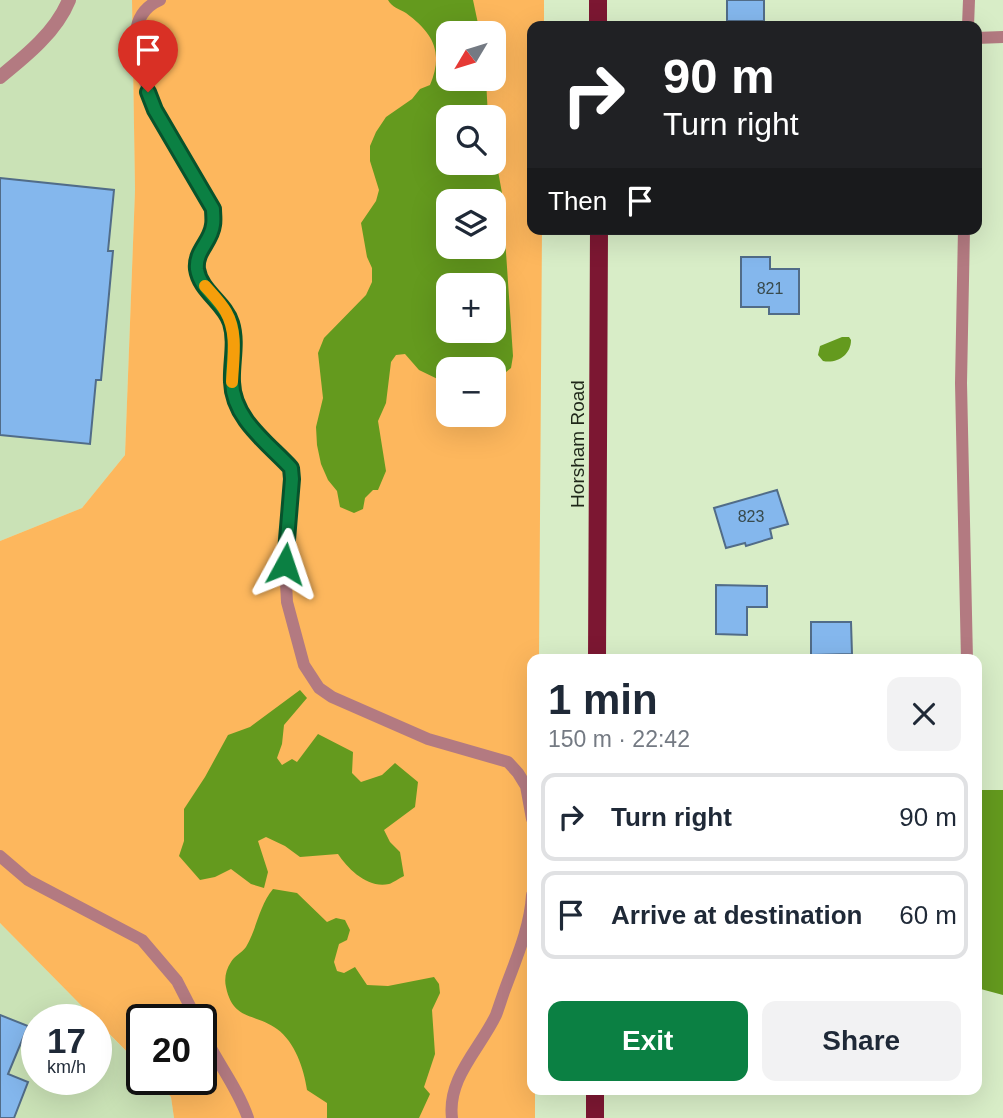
<!DOCTYPE html>
<html lang="en">
<head>
<meta charset="utf-8">
<style>
	body { margin:0; font-family:Arial,sans-serif; background:#f2f2f3; color:#1f2937; height:100vh; display:flex; flex-direction:column; font-size:26px; white-space:nowrap }
	* { box-sizing:border-box; margin:0 }
	p { font-size:23px; color:#747a83 }
	.icon { flex:none; width:38px; height:38px; fill:none; stroke:currentColor; stroke-width:2; stroke-linecap:round; stroke-linejoin:round }
	.map { position:relative; flex:1; overflow:hidden }
	.drawer { position:absolute; left:527px; top:654px; width:455px; height:441px; display:flex; flex-direction:column; background:#fff; border-radius:14px; box-shadow:0 7px 28px #0002 }
	.drawer>* { flex:none }
	.top-card { position:absolute; left:527px; top:21px; width:455px; height:214px; border-radius:14px; box-shadow:0 7px 28px #0002; background:#202124; color:#fff; overflow:hidden }
	.needle { width:46px; rotate:232deg }
	.controls { position:absolute; left:436px; top:21px; display:grid; gap:14px }
	.controls a { display:grid; place-items:center; width:70px; height:70px; border-radius:14px; background:#fff; box-shadow:0 7px 28px #0002; font-size:35px }
	.speed { position:absolute; left:21px; top:1004px; display:flex; gap:14px; font-size:35px; font-weight:700; text-align:center }
	.speed>* { display:grid; place-content:center; width:91px; height:91px; border-radius:50%; background:#fff; box-shadow:0 7px 28px #0002; line-height:1 }
	.speed small { font-size:18px; font-weight:400 }
	.speed .limit { border:4px solid #111; border-radius:10px; background:#fff; color:#111 }
	.pin { position:absolute; display:grid; place-items:center; width:60px; height:60px; color:#fff; margin:-72px -30px; border-radius:50% 50% 50% 0; rotate:-45deg; box-shadow:0 0 7px #0007 }
	.pin .icon { rotate:45deg }
	.me { position:absolute; width:77px; margin:-38px; rotate:5deg; stroke-linejoin:round; filter:drop-shadow(0 0 5px #0008) }
	.turn { display:flex; align-items:center; gap:24px; height:147px; padding:0 21px; font-size:32px }
	.turn .icon { width:91px; height:91px; stroke-width:2.5 }
	.turn b { display:block; font-size:49px; line-height:60px }
	.then { display:flex; align-items:center; height:66px; padding:0 21px; background:#0003; gap:14px; font-size:26px }
	.round { display:grid; place-items:center; flex:none; width:74px; height:74px; border-radius:14px; background:#f2f2f3 }
	.head { display:flex; align-items:center; justify-content:space-between; height:119px; padding:0 21px }
	h1 { font-size:42px; font-weight:700; line-height:52px }
	.primary-button { display:flex; gap:14px; margin-top:auto; padding:14px 21px }
	.primary-button a { flex:1; height:80px; border-radius:14px; background:#0b8043; color:#fff; font-size:28px; font-weight:700; line-height:80px; text-align:center }
	.primary-button a+a { background:#f2f2f3; color:#1f2937 }
	ul { padding:0; list-style:none }
	li { display:flex; align-items:center; gap:21px; height:88px; margin:0 14px 10px; padding:0 7px; border:4px solid #e0e1e3; border-radius:14px }
	li div { flex:1 }
	li b { display:block; font-size:26px }
	li em { font-style:normal }
	.map>svg:first-child { display:block }
	.built { fill:#cae2b6 }
	.green { fill:#fdb75d; fill-rule:evenodd }
	.water { fill:#649a1e; fill-rule:evenodd }
	.building { fill:#84b7ed; stroke:#516c88; stroke-width:2 }
	.lines { fill:none; stroke-linecap:round; stroke-linejoin:round }
	.lane { stroke:#b37a81; stroke-width:12 }
	.street { stroke:#b37a81; stroke-width:14 }
	.primary { stroke:#7c1732; stroke-width:18 }
	.route-casing { stroke:#07532c; stroke-width:18 }
	.route { stroke:#0b8043; stroke-width:12 }
	.slow { stroke:#f59e0b; stroke-width:12 }
	.labels { text-anchor:middle; dominant-baseline:central; stroke-width:6; stroke-linejoin:round; paint-order:stroke }
	.number-label { font-size:16px; fill:#384a4d }
	.street-label { font-size:19px; fill:#1e2618; stroke:#d8edc7 }
</style>
</head>
<body>
<div class="map">
<svg width="1003" height="1118" viewBox="0 0 1003 1118">
	<rect width="100%" height="100%" fill="#d8edc7"/>
	<path class="built" d="M0,0h132l3,190 -10,265 -43,53 -82,33z
		M0,923l96,97h-59v60h59v-59l46,46v13h13l16,17 3,21h-174z"/>
	<path class="green" d="M132,0h412v26h-12v203h10l-3,431h-7v430h3v28h-361l-3,-21 -16,-17h46v-60h-59v47l-142,-144v-382l82,-33 43,-53 10,-265zM448,33h46v46h-46zM448,117h46v46h-46zM448,201h46v46h-46zM448,285h46v46h-46zM448,369h46v46h-46z"/>
	<path class="water" d="M388,0h85l7,33h-32v46h38l2,38h-40v46h46v-14l8,44 11,163 -2,12 -17,14v-13h-46v15l-29,-14 -14,-16 -9,1 -5,7 -5,41 -8,18 8,50 -8,19h-5l-8,8 -2,11 -9,4 -14,-6 -3,-16 -9,-11 -7,-16 -4,-19 -1,-18 7,-29 -5,-45 6,-15 42,-43 6,-13v-14l-5,-11 -6,-34 15,-22 3,-11 -9,-29v-15l6,-14 10,-15 26,-18 8,-10 10,-4c14,-33 3,-52 -24,-72 -7,-4 -14,-6 -18,-13zM448,201h46v46h-46zM448,285h46v46h-46z
		M842,337h7l2,3c0,15 -14,24 -28,21l-5,-6 2,-9z
		M300,690l7,8 -23,27 -2,19 -5,14 5,7 10,-6 5,3 21,-28 35,18 -1,21 9,9 21,-7 13,-12 23,19 -3,25 -31,23 6,12 10,10 4,24c-5,2 -11,7 -15,8 -21,5 -41,-15 -51,-30l-38,3 -15,-11 -19,-9 -8,4 10,31 -4,16 -13,-4 -20,-15 -16,8 -15,3 -21,-24 5,-15v-32l21,-32 23,-42 22,-8z
		M977,790h26v205l-26,-7z
		M273,889l24,4 30,29 9,-4 9,2 5,10 -3,10 -8,4 -5,18 3,9 7,2 11,-6 12,18 21,1 46,-9 5,7 1,9 -8,17 3,44 -11,33 6,7 -11,24h-92v-15l-20,-13c-3,-21 -12,-48 -30,-61 -22,-16 -44,-8 -51,-42 -2,-8 0,-18 5,-25 3,-6 11,-9 15,-15 11,-19 13,-41 27,-58z"/>
	<path class="building" d="M727,0h37v21h-37z
		M0,178l114,12 -6,61h5l-12,129h-5l-6,64 -90,-9z
		M741,257h29v12h29v45h-30v-7h-28z
		M777,490l11,34 -18,5 2,9 -26,8 -1,-3 -19,5 -12,-40z
		M716,585l51,1v21h-20v28l-31,-1z
		M811,622h40l1,32 -41,1z
		M0,1015l28,11 -20,48 20,8 -14,36h-14z"/>
	<g class="lines">
		<path class="lane" d="M160,0c-71,30 34,170 53,209 0,5 1,11 0,16 -2,17 -18,26 -16,44 3,22 28,34 34,54 6,19 0,40 1,59 1,37 36,61 59,86l1,11 -7,85 2,38 17,63 15,23 13,9 96,42 80,23 10,11 8,13 6,33
			M968,26l1,-26
			M976,38l27,-1
			M964,229l-3,154 6,277
			M0,856l28,24 114,60 35,41 20,39
			M201,1029c14,31 36,57 47,89
			M452,1118c-5,-40 28,-69 44,-103 3,-8 6,-18 9,-26 11,-30 25,-61 27,-94"/>
		<path class="street" d="M0,77c26,-21 56,-45 69,-77"/>
		<path class="primary" d="M598,0v26
			M597,660l2,-431
			M595,1118v-28"/>
	</g>
	<g class="lines">
		<g class="route-casing">
			<path id="route" d="M148,92l7,18 58,99c0,5 1,11 0,16 -2,17 -18,26 -16,44 3,22 28,34 34,54 6,19 0,40 1,59 1,37 36,61 59,86l1,11 -7,85"/>
		</g>
		<use href="#route" class="route"/>
		<path class="slow" d="M205,286c7,8 16,17 21,26 12,21 7,47 6,70"/>
	</g>
	<g class="labels">
		<g class="number-label">
			<text x="770" y="288">821</text>
			<text x="751" y="516">823</text>
		</g>
		<g class="street-label">
			<text transform="translate(577 444) rotate(-90)">Horsham Road</text>
		</g>
	</g>
</svg>
<div class="controls">
<a><svg class="needle" viewBox="-14 -14 28 28"><path d="M0-13l5 13h-10z" fill="#e53935"/><path d="M0 13l5-13h-10z" fill="#747a83"/></svg></a>
<a><svg class="icon" aria-label="search" viewBox="0 0 24 24"><circle cx="10" cy="10" r="6"/><path d="M15 15l6 6"/></svg></a>
<a><svg class="icon" aria-label="layers" viewBox="0 0 24 24"><path d="M12 4l9 5-9 5-9-5zM3 14l9 5 9-5"/></svg></a>
<a>+</a>
<a>−</a>
</div>
<div class="speed"><div>17<small>km/h</small></div><div class="limit">20</div></div>
<div class="pin" style="left:148px;top:92px;background:#d93025"><svg class="icon" aria-label="arrive" viewBox="0 0 24 24"><path d="M6 21V4h12l-3 4 3 4H6"/></svg></div>
<svg class="me" style="left:285px;top:564px" viewBox="-20 -20 40 40"><path d="M0-17L14 15 0 8-14 15z" fill="#0b8043" stroke="#fff" stroke-width="4"/></svg>
<div class="top-card">
<div class="turn"><svg class="icon" aria-label="right" viewBox="0 0 24 24"><path d="M7 20v-9h11M14 6l5 5-5 5"/></svg><div><b>90 m</b>Turn right</div></div>
<div class="then">Then<svg class="icon" aria-label="arrive" viewBox="0 0 24 24"><path d="M6 21V4h12l-3 4 3 4H6"/></svg></div>
</div>
<section class="drawer">
<div class="head"><div><h1>1 min</h1><p>150 m · 22:42</p></div><a class="round"><svg class="icon" aria-label="close" viewBox="0 0 24 24"><path d="M6 6l12 12M18 6L6 18"/></svg></a></div>
<ul>
<li><svg class="icon" aria-label="right" viewBox="0 0 24 24"><path d="M7 20v-9h11M14 6l5 5-5 5"/></svg><div><b>Turn right</b></div><em>90 m</em></li>
<li><svg class="icon" aria-label="arrive" viewBox="0 0 24 24"><path d="M6 21V4h12l-3 4 3 4H6"/></svg><div><b>Arrive at destination</b></div><em>60 m</em></li>
</ul>
<div class="primary-button"><a>Exit</a><a>Share</a></div>
</section>
</div>
</body>
</html>
